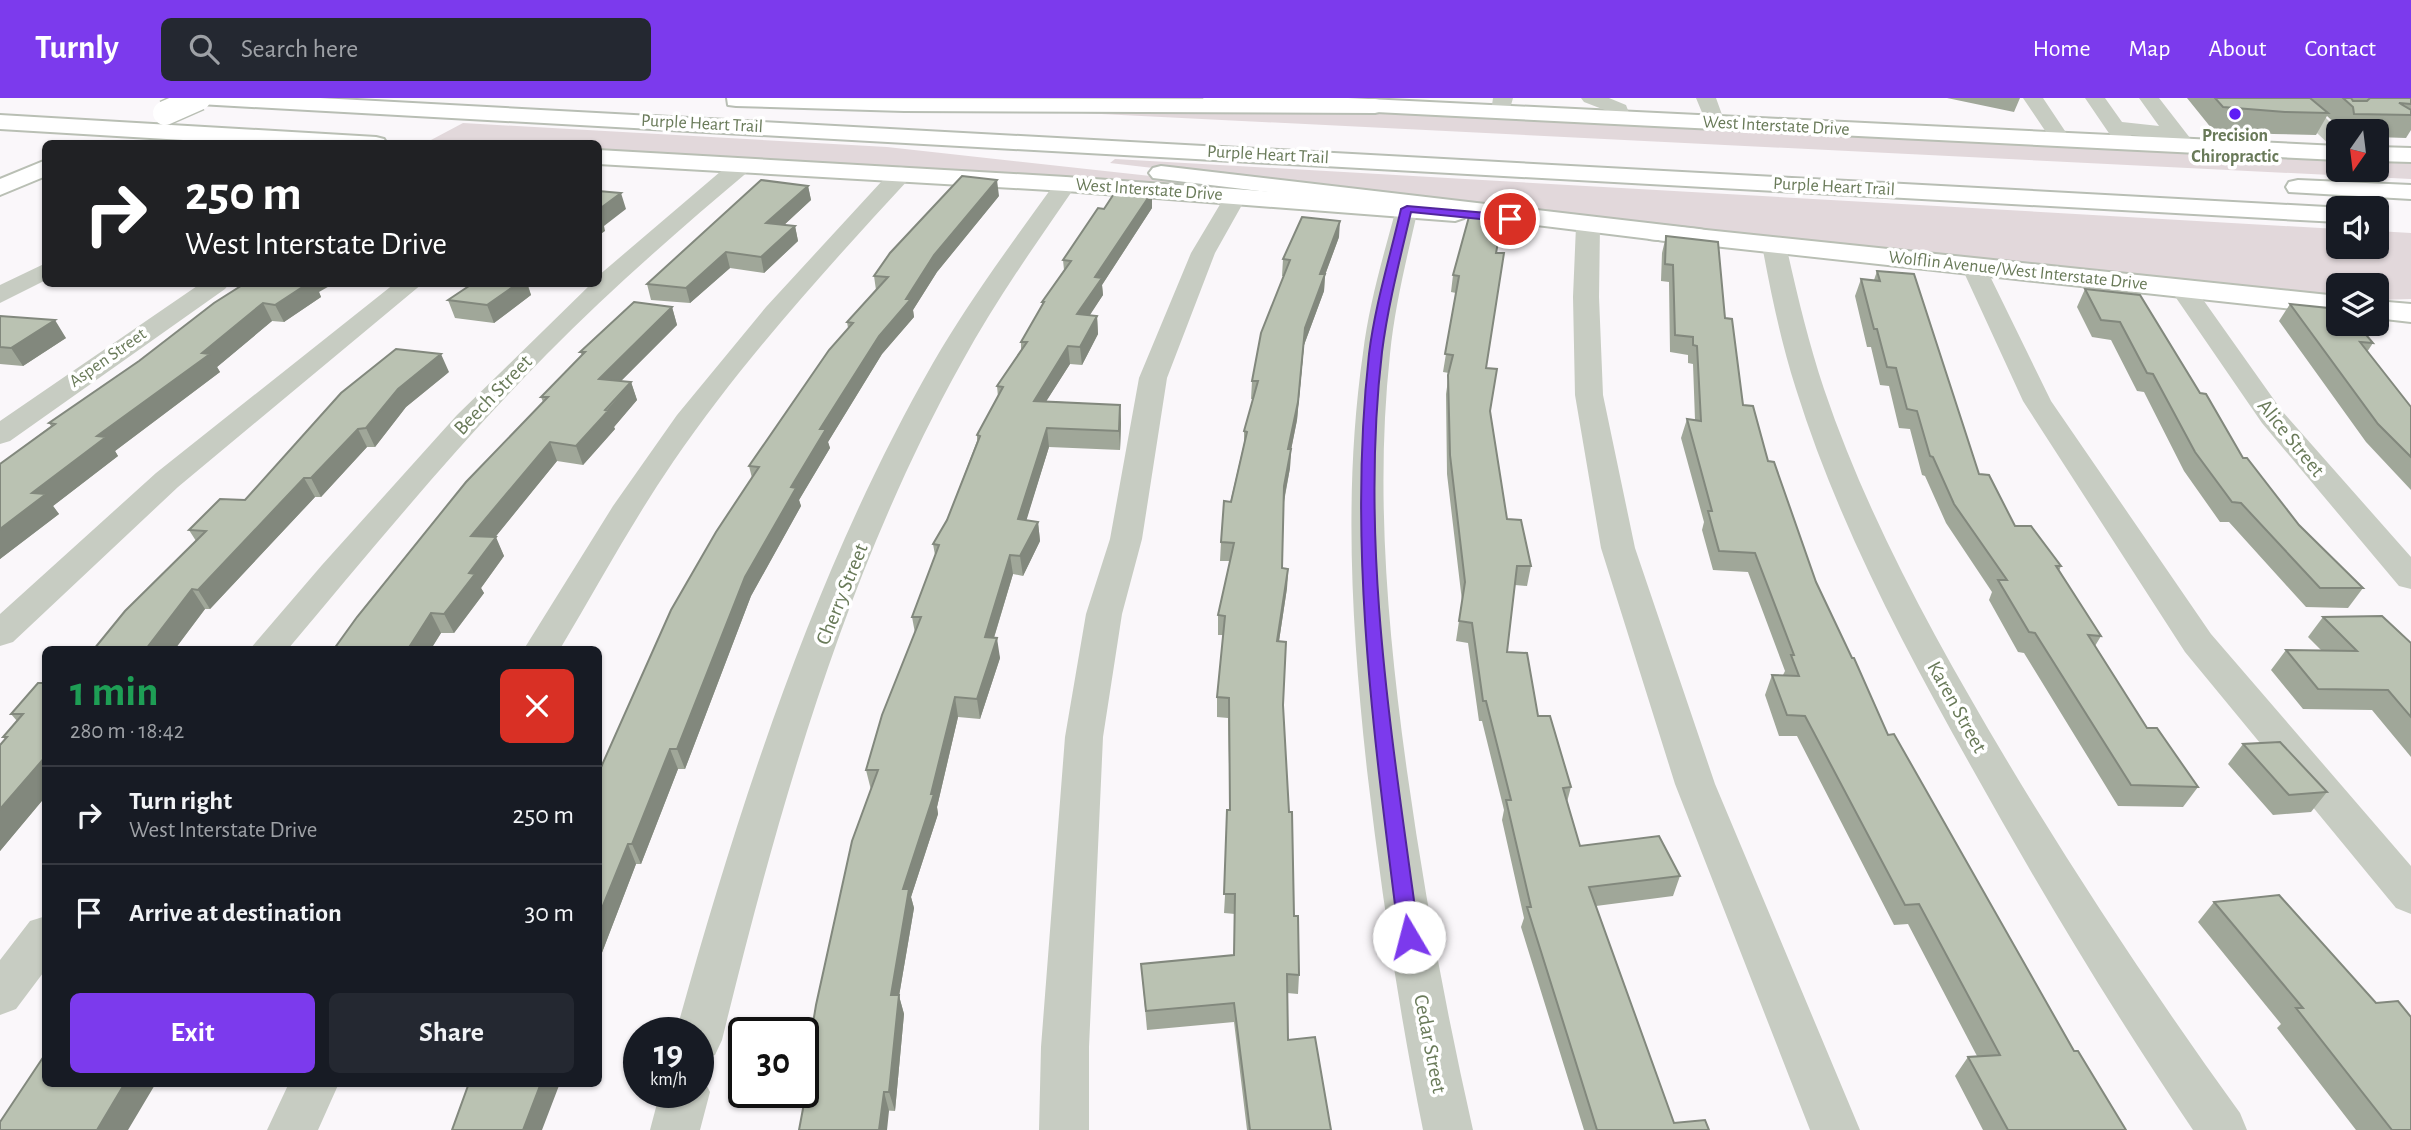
<!DOCTYPE html>
<html lang="en">
<head>
<meta charset="utf-8">
<style>
	body { margin:0; font-family:"Alegreya Sans",sans-serif; background:#242831; color:#f1f3f6; height:100vh; display:flex; flex-direction:column; font-size:26px; white-space:nowrap }
	* { box-sizing:border-box; margin:0 }
	p { font-size:23px; color:#9ea1a6 }
	.icon { flex:none; width:38px; height:38px; fill:none; stroke:currentColor; stroke-width:2; stroke-linecap:round; stroke-linejoin:round }
	.map { position:relative; flex:1; overflow:hidden }
	.drawer { position:absolute; left:42px; top:548px; width:560px; height:441px; display:flex; flex-direction:column; background:#171b24; border-radius:10px; box-shadow:0 2px 5px #0004 }
	.drawer>* { flex:none }
	.hud { position:absolute; left:42px; top:42px; width:560px; height:147px; border-radius:10px; box-shadow:0 2px 5px #0004; background:#202124; color:#fff; overflow:hidden }
	.needle { width:46px; rotate:194deg }
	.fabs { position:absolute; left:2326px; top:21px; display:grid; gap:14px }
	.fabs a { display:grid; place-items:center; width:63px; height:63px; border-radius:10px; background:#171b24; box-shadow:0 2px 5px #0004; font-size:35px }
	.speed { position:absolute; left:623px; top:919px; display:flex; gap:14px; font-size:35px; font-weight:700; text-align:center }
	.speed>* { display:grid; place-content:center; width:91px; height:91px; border-radius:50%; background:#171b24; box-shadow:0 2px 5px #0004; line-height:1 }
	.speed small { font-size:18px; font-weight:400 }
	.speed .limit { border:4px solid #111; border-radius:10px; background:#fff; color:#111 }
	.pin { position:absolute; display:grid; place-items:center; width:60px; height:60px; color:#fff; margin:-30px; border:4px solid #fff; border-radius:50%; box-shadow:0 2px 7px #0007 }
	.me { position:absolute; width:77px; margin:-38px; rotate:352deg; stroke-linejoin:round; filter:drop-shadow(0 0 5px #0008) }
	.turn { display:flex; align-items:center; gap:24px; height:147px; padding:0 28px; font-size:32px }
	.turn .icon { width:91px; height:91px; stroke-width:2.5 }
	.turn b { display:block; font-size:49px; line-height:60px }
	.round { display:grid; place-items:center; flex:none; width:74px; height:74px; border-radius:10px; background:#242831 }
	.summary { display:flex; align-items:center; justify-content:space-between; height:119px; padding:0 28px }
	h1 { font-size:42px; font-weight:700; line-height:52px; color:#1e9e55 }
	.button { display:flex; gap:14px; margin-top:auto; padding:14px 28px }
	.button a { flex:1; height:80px; border-radius:10px; background:#7c3aed; color:#fff; font-size:28px; font-weight:700; line-height:80px; text-align:center }
	.button a+a { background:#242831; color:#f1f3f6 }
	ul { padding:0; list-style:none }
	li { display:flex; align-items:center; gap:21px; height:98px; padding:0 28px; border-top:2px solid #363941 }
	li div { flex:1 }
	li b { display:block; font-size:26px }
	li em { font-style:normal }
	header { display:flex; align-items:center; gap:42px; box-sizing:border-box; height:98px; padding:0 35px; background:#7c3aed; color:#fff }
	header strong { font-size:33px }
	nav { display:flex; gap:38px; margin-inline-start:auto; font-size:24px }
	.search { width:490px; height:63px; background:#242831; display:flex; align-items:center; gap:18px; box-sizing:border-box; padding:0 24px; border-radius:10px; color:#9ea1a6; font-size:26px }
	.map>svg:first-child { display:block }
	.green { fill:#e2d8db }
	.lines { fill:none; stroke-linecap:round; stroke-linejoin:round }
	.major-casing { stroke:#b9bfb4; stroke-width:4 }
	.highway-casing { stroke:#b8beb4; stroke-width:4 }
	.minor { fill:#c7ccc2; fill-rule:evenodd }
	.major { fill:#fff; fill-rule:evenodd }
	.highway { fill:#fff; fill-rule:evenodd }
	.major-bridge-casing { stroke:#b9bfb4; stroke-width:27; stroke-linecap:butt }
	.major-bridge { stroke:#fff; stroke-width:24 }
	.wall { fill:#a0a799 }
	.shaded-wall { fill:#82887d }
	.building { fill:#bac2b2; stroke:#82887d; stroke-width:2 }
	.route { fill:#7c3aed; stroke:#51269a; stroke-width:2 }
	.poi-dot { fill:#5e1cf5; stroke:#fff; stroke-width:2.5 }
	.labels { text-anchor:middle; dominant-baseline:central; stroke-width:7; stroke-linejoin:round; paint-order:stroke }
	.far-street-label { font-size:18px; fill:#697a59; stroke:#fff }
	.far-poi-label { font-size:18px; font-weight:bold; fill:#697a59; stroke:#fff }
	.street-label { font-size:21px; fill:#697a59; stroke:#fff }
</style>
</head>
<body>
<header>
<strong>Turnly</strong>
<div class="search"><svg class="icon" aria-label="search" viewBox="0 0 24 24"><circle cx="10" cy="10" r="6"/><path d="M15 15l6 6"/></svg>Search here</div>
<nav><a>Home</a><a>Map</a><a>About</a><a>Contact</a></nav>
</header>
<div class="map">
<svg width="2411" height="1032" viewBox="0 0 2411 1032">
	<rect width="100%" height="100%" fill="#faf7fa"/>
	<path class="green" d="M1355,12l983,49v11h38l1,-10 34,1v18l-1370,-68z
		M463,25l424,24 309,34 -4,3 -593,-34 -1,-6h-116l-51,-4z
		M1115,61l1223,70v18h38l1,-16 34,2v66l-34,1 -1,-15h-38v13l-864,-93 -364,-42z"/>
	<g class="lines">
		<g class="major-casing">
			<path id="major" d="M1203,0h145l990,48v14l-1124,-56 -8,-1z
				M0,17l376,22 8,2 3,5h-137l-250,-15z
				M2376,49l35,1v14l-35,-1z
				M598,52l468,27 389,28 9,3 4,5 -4,5 -9,3 -389,-30 -468,-27z
				M46,62v16l-46,19v-16z
				M1658,127l680,71v18l-689,-75 -4,-6 4,-6z
				M2376,203l35,3v18l-35,-4z"/>
		</g>
		<g class="highway-casing">
			<path id="highway" d="M188,0h132l2025,110h-7v14l-2139,-118 -8,-1z
				M727,0l648,1 8,2 3,5 -3,5 -8,2 -471,-2 -168,-5 -8,-1z
				M1161,68l538,63 9,2 4,6 -4,6 -9,2 -546,-67 -4,-5 4,-5z
				M2298,82l113,5v14l-122,-7 -3,-5 3,-5z"/>
		</g>
		<path class="minor" d="M1493,0h20l-5,18h-14l-3,-4z
			M1581,0h28l17,7 5,13 -3,4h-14l-4,-10 -26,-10z
			M1696,0h20l9,25 -3,4h-14z
			M2023,0h20l28,42 -3,4h-14z
			M2085,0h20l17,24 37,4 -20,-28h20l38,49 -4,4c-13,4 -16,-2 -24,-12l-38,-4 5,9 -3,4h-14z
			M2279,0c34,0 37,11 60,33l-1,17 -7,-2z
			M742,61l8,1 3,5 -3,5c-70,59 -139,119 -204,185 -91,93 -174,194 -258,294h-38l72,-84 135,-150 134,-131h7v-8l136,-116z
			M901,69l8,2 3,5 -3,5c-83,90 -166,181 -236,283 -41,60 -76,125 -113,187h-36l89,-143 64,-91 89,-108 127,-138z
			M1066,79l8,2 3,5c-40,58 -81,116 -115,178 -117,210 -183,446 -240,678l-7,15 -17,6v-29h-22c64,-229 138,-461 257,-669 37,-64 82,-124 125,-184z
			M1236,91l8,2 3,5 -32,57 -48,125 -25,161 -20,75 -19,123 -14,310v83h-50l2,-83 24,-310 21,-123 24,-75 29,-161 52,-125 37,-62z
			M1407,104l8,2 3,5c-11,48 -23,96 -28,145 -15,139 -2,279 17,417 17,121 39,240 66,359h-50c-24,-119 -42,-239 -56,-360 -15,-139 -24,-278 -4,-417 6,-49 20,-96 33,-144l3,-5z
			M1588,121l8,2 4,5 -1,71 4,98 32,153 80,236 145,346h-50l-135,-346 -74,-236 -26,-153 -2,-98 3,-71 4,-5z
			M1774,140l8,2 4,5c11,49 22,96 38,144 44,130 112,252 182,370 73,122 151,239 234,354l7,17h-54c-79,-117 -152,-238 -221,-362 -68,-121 -134,-245 -176,-379 -15,-47 -25,-95 -34,-144l4,-5z
			M1973,161l9,2 3,5 66,135 160,233 200,232v48l-15,-6 -211,-256 -162,-251 -62,-135 3,-5z
			M46,165v17l-46,23v-18z
			M2183,183l9,3 90,127 129,146v32l-12,-3 -137,-163 -92,-134 4,-5z
			M200,186h29l-4,5 -215,152 -10,3v-23z
			M394,186h28l-244,203 -165,155 -13,4v-32l156,-141z
			M46,818v53l-30,40 -16,6v-55l30,-39z
			M698,976l4,2 8,16 -10,38h-50l10,-38h38z
			M289,985h50l-21,47h-51z"/>
		<use href="#major" class="major"/>
		<use href="#highway" class="highway"/>
		<g class="major-bridge-casing">
			<path id="major-bridge" d="M165,15l34,-15"/>
		</g>
		<use href="#major-bridge" class="major-bridge"/>
	</g>
	<path class="wall" d="M1947,0h73l-6,14z
		M2187,0h224v32l-5,8 -30,-1v-6h-35v-2l-14,-13 -11,19 -43,-1 -61,-5z
		M808,88l3,14 -27,25 11,1 3,15 -34,32 -34,-5 -40,35 -39,-3 -4,-16z
		M999,98l-62,76 -24,38 1,7 -32,37 -54,88 2,6 -31,52 2,6 -50,90 -66,173h-7l-37,95h-5l-38,99v-189l154,-296 -3,-12 99,-138 -1,-6 29,-32 -2,-14z
		M1152,110l-50,77 1,10 -14,20 8,1 1,18 -16,31 -12,-1 -24,37 74,4 1,18 -1,27 -71,-3 -23,73 12,2 2,19 -17,35 -10,-2 -19,64 6,20 -20,61 -22,-2 -21,90 1,7 -27,83 3,11 -15,88 5,18 -9,97 -92,-6 -2,-7 70,-308 -5,-20 49,-137 -3,-16 23,-62 -2,-11 14,-24 30,-79v-6l21,-38 -1,-11 24,-36v-8l21,-36v-4l22,-32 -1,-10 41,-51z
		M1666,138l59,82 18,87 25,56 48,121 72,153 186,316 52,79h-143l-28,-54 13,-19 9,-1 -69,-132 -14,1 -97,-189h-18l-14,-41 7,-20h11l2,-4 -37,-99 -35,-2 -11,-40 2,-8 -23,-84 6,-19 8,1 -2,-56 -5,-1v-8l-18,-3 -1,-70 -8,-1 1,-28z
		M1339,139l-14,38 -1,16 -20,54 -7,75 -6,30 -1,18 -6,34 -2,66 6,1 -1,19 -8,53 15,275 5,59 -1,19 -11,-1 1,47 43,90h-84l-13,-108 -87,8 -6,-66 93,-9 1,-41 -11,-1 6,-103 -2,-92 -11,-1v-20l6,-62h-5v-20l12,-54h-10l1,-19 23,-99v-12l9,-32h-2l1,-18 32,-105h-2l1,-17z
		M1497,155l-11,115 4,44 17,107 24,47 -4,20 -12,-1 -8,67 64,135 -4,15 13,44 100,30 -7,20 -77,10 78,217 35,7h-125l-63,-203 3,-9 -22,-98 2,-10 -22,-89h-3l-11,-78 -12,-2 6,-40 -15,-127 -1,-80 3,-21 -6,-1 13,-79 -5,-1 2,-17z
		M1877,173l102,203 36,52 46,40 -2,5 42,65 -6,10 52,82 51,59 -15,20 -65,-1 -94,-153 -6,-1 -29,-52 3,-8 -46,-69 -21,-47 -3,-1 -12,-46 -11,-1 -10,-42 -9,-1 -9,-38h-4l-12,-51 6,-17 13,1z
		M244,186l75,8 2,5 -37,25 -12,-1 -55,46 3,5 -105,79 3,5 -65,50 6,8 -59,45v-95l51,-38 -2,-3 90,-62z
		M472,186h64l-3,2 -5,-1 3,10 -37,28 -39,-5 -7,-18z
		M2085,191l115,104 43,65 56,67 64,63 -15,20 -42,-1 -77,-85h-9l-36,-51 -40,-79 -7,-1 -26,-51 -19,-3 -15,-30z
		M2290,206l83,39 -6,9 44,55v83l-45,-48 -87,-121z
		M672,209l5,18 -56,56 10,1 6,18 -23,27 1,2 -32,36 -26,-4 -62,76 9,19 -23,32 3,5 -30,40h-13l-10,16h-97l209,-247 -2,-5 41,-42 -2,-3z
		M0,218l66,22 -43,28 -23,-2z
		M449,274l-43,35 -31,40h-8l-46,50h-6l-105,112h-5l-30,40h-81l102,-108 -7,-11 56,-30z
		M2323,519l88,26v114l-39,-47 -69,-1 -32,-39 15,-20 36,1 -14,-14z
		M46,585v113l-46,55v-106l5,-6 -2,-2 14,-16 -6,-7z
		M2243,646l84,48 -16,20 -38,3 -45,-51z
		M2214,804l162,101 35,127h-55l-79,-102 4,-4 -83,-102z"/>
	<path class="shaded-wall" d="M997,82l2,16 -62,76 -24,38 1,7 -32,37 -54,88 2,6 -31,52 2,6 -50,90 -66,173 -8,-20 68,-172 75,-148 59,-93 27,-37 28,-44z
		M808,88l3,14 -41,38 -4,-15z
		M1152,94v16l-50,77 1,10 -24,37 -2,-18 18,-37z
		M621,95l5,16 -22,17 1,5 -7,5v-26z
		M1340,123l-1,16 -14,38 -1,16 -20,54 -7,75 -6,30 -1,18 -7,37 5,-56 17,-121 15,-54z
		M795,128l3,15 -34,32 -3,-16z
		M726,154l4,16 -40,35 -4,-15z
		M307,186h26l-14,8 2,5 -37,25 -9,-17z
		M517,186h10l4,11 -37,28 -7,-18z
		M263,205l9,18 -55,46 3,5 -105,79 3,5 -65,50 6,8 -59,45v-30l32,-36 65,-57z
		M672,209l5,18 -72,72 -6,-18z
		M1097,218l1,18 -16,31 -2,-18z
		M55,222l11,18 -43,28 -12,-18z
		M1068,248l2,18 -35,55 -1,-18z
		M441,256l8,18 -43,35 -31,40 -9,-19 32,-39z
		M631,284l6,18 -23,27 1,2 -32,36 -7,-19z
		M1120,307l1,18 -1,27 -1,-19z
		M1047,330l2,19 -28,91 -3,-19z
		M358,331l9,18 -46,50 -10,-19z
		M550,344l7,19 -77,95 -9,-20z
		M304,380l11,19 -105,112 -12,-19z
		M1038,424l2,19 -17,35 -3,-20z
		M496,439l8,19 -23,32 3,5 -30,40 -10,-19 25,-41z
		M1010,457l3,19 -25,83 -3,-20z
		M1288,471l-1,19 -11,73 1,-20z
		M192,491l13,20 -30,40h-29z
		M431,515l10,20 -10,16h-23z
		M997,540l3,20 -20,61 -3,-20z
		M955,599l3,20 -21,90 1,7 -27,83 3,11 -15,88 5,18 -9,97 -6,-19 2,-97 12,-106 28,-95z
		M670,651l8,20 -37,95 -9,-20z
		M46,658v40l-46,55v-42z
		M628,746l8,20 -38,99v-45z
		M125,985h31l-28,47h-31z
		M541,985h19l-18,47h-19z
		M884,994l5,19 -2,19h-8z"/>
	<path class="building" d="M2215,0h95l18,15 -43,-1 -62,-5z
		M2343,0h8l2,3h14l3,-3h41v6l-12,-1 12,7v5l-57,-1 -1,-7z
		M962,78l35,4 -63,75 -28,44h5l-32,37 -59,93h6l-35,58 5,1 -51,89 -68,172h-7l-38,95h-4l-30,74v-144l73,-164 45,-78 43,-65 -10,-1 80,-116 24,-27 -6,-1 41,-45 -14,-1 16,-23z
		M761,82l47,6 -42,37 29,3 -34,31 -35,-5 -40,36 -39,-4z
		M1117,91l35,3 -57,85 7,1 -25,36 20,2 -17,31 -12,-1 -34,55 86,4 -1,26 -72,-3 -29,91 20,3 -18,34 -10,-1 -25,82 12,1 -20,61 -22,-2 -24,97h3l-31,95h6l-18,106h8l-10,97h-5l-5,38h-80l6,-32h-4l1,-6h1v-8l13,-79 36,-164 26,-71h-12l16,-55 39,-98h-9l27,-72 -6,-1 14,-24 33,-84 -3,-1 26,-48 -6,-1 30,-44h-6l23,-40h-2l29,-41 -8,-1 35,-52 6,1z
		M598,93l23,2 -23,17z
		M1470,115l33,3 -7,37h8l-18,115 11,1 -7,42 17,108 14,1 10,46h-14l-10,86 20,1 11,63h12l21,71 -8,1 17,58 79,-10 21,40 -91,11 85,236 31,-3 4,10h-112l-70,-223h4l-25,-107h5l-25,-99h-3l-11,-78 -13,-2 6,-39 -15,-127 -2,-80 5,-20 -8,-1 14,-78 -6,-1z
		M1302,119l38,4 -20,53h5l-20,54 -7,74 -10,47h3l-7,37 -2,82 6,1 -11,72 9,1 -3,63 6,107h3l2,104h4l1,59 -12,-1 1,66 27,-3 16,93h-81l-16,-127 -88,8 -5,-47 93,-9 1,-61h-11l3,-84h3l-1,-112 -12,-1 8,-81 -7,-1 16,-72 -13,-1 3,-41 7,1 16,-70 -3,-1 14,-50h-6l9,-48 29,-73 -7,-1z
		M1666,138l52,6 7,76 7,1 11,86 10,1 15,55 6,1 42,120 36,76h2l34,77 6,-1 180,317h4l48,79h-118l-40,-73 32,-2 -81,-151 -14,1 -100,-189 -18,-1 -15,-40 27,1 -8,-21h3l-39,-102 -36,-2 -11,-40h4l-25,-92 14,2 -4,-75 -4,-1v-8l-18,-2 -2,-70 -8,-1z
		M1877,173l37,3 65,200 10,1 26,51h16l30,40h-5l45,70 -13,-1 59,93h10l41,59 -67,-2 -96,-152 -6,-1 -31,-52h9l-53,-76 -21,-47 -3,-1 -13,-45 -10,-2 -11,-41 -9,-1 -10,-38h-3l-13,-50 19,2z
		M244,186h63l-32,21 -12,-2 -61,50 8,1 -113,82 9,1 -74,56 14,1 -46,35v-65l55,-40 -6,-1 90,-62 75,-58z
		M472,186h45l-30,21 -39,-5z
		M2085,191l55,6 60,98 6,1 37,64h4l52,67 64,63h-43l-79,-85 -9,-1 -37,-50 -42,-78 -6,-1 -27,-51 -19,-2z
		M634,204l38,5 -73,72 32,3 -26,28 3,1 -32,35 -26,-4 -79,94 25,1 -27,36 6,1 -31,40 -13,-1 -23,36h-74l23,-32 109,-135 82,-85h-7l44,-45h-5z
		M2290,206l48,5v15h19l16,19 -13,-1 51,65v50l-33,-33z
		M0,218l55,4 -44,28 -11,-1z
		M396,251l45,5 -43,35 -32,39 -8,1 -47,49h-7l-106,112 -6,-1 -46,60h-52l31,-38 81,-80 -17,-1 31,-31 25,1 96,-107z
		M2382,518l29,27v74l-23,-27 -70,-1 -32,-39 71,1 -34,-34z
		M38,585h8v73l-46,53v-64l7,-8h-4l20,-23h-12z
		M2280,644l47,50 -38,3 -46,-51z
		M2279,797l97,108 22,-2 13,16v113h-19l-96,-122h7l-89,-106z
		M46,955v30h79l-28,47h-97v-8z
		M469,985h72l-18,47h-71z"/>
	<path class="route" d="M1407,108l103,9 5,4 -5,3 -99,-10c-11,47 -23,93 -29,140 -23,196 11,391 37,585l-3,6 -7,2 -7,-2 -3,-6c-24,-194 -52,-388 -30,-583 6,-49 21,-97 32,-145z"/>
	<circle class="poi-dot" cx="2235" cy="16" r="7"/>
	<g class="labels">
		<g class="far-street-label">
			<text transform="translate(702 26) rotate(3)">Purple Heart Trail</text>
			<text transform="translate(1776 28) rotate(3)">West Interstate Drive</text>
			<text transform="translate(1268 57) rotate(3)">Purple Heart Trail</text>
			<text transform="translate(1834 89) rotate(3)">Purple Heart Trail</text>
			<text transform="translate(1149 92) rotate(4)">West Interstate Drive</text>
			<text transform="translate(2018 173) rotate(6)">Wolflin Avenue/West Interstate Drive</text>
			<text transform="translate(108 260) rotate(-35)">Aspen Street</text>
		</g>
		<g class="far-poi-label">
			<text x="2235" y="38">Precision<tspan x="2235" dy="21">Chiropractic</tspan></text>
		</g>
		<g class="street-label">
			<text transform="translate(493 297) rotate(-46)">Beech Street</text>
			<text transform="translate(2291 340) rotate(51)">Alice Street</text>
			<text transform="translate(842 496) rotate(-68)">Cherry Street</text>
			<text transform="translate(1957 609) rotate(61)">Karen Street</text>
			<text transform="translate(1430 946) rotate(79)">Cedar Street</text>
		</g>
	</g>
</svg>
<div class="fabs">
<a><svg class="needle" viewBox="-14 -14 28 28"><path d="M0-13l5 13h-10z" fill="#e53935"/><path d="M0 13l5-13h-10z" fill="#9ea1a6"/></svg></a>
<a><svg class="icon" aria-label="sound" viewBox="0 0 24 24"><path d="M4 9h4l5-4v14l-5-4H4zM17 9q2 3 0 6"/></svg></a>
<a><svg class="icon" aria-label="layers" viewBox="0 0 24 24"><path d="M12 4l9 5-9 5-9-5zM3 14l9 5 9-5"/></svg></a>
</div>
<div class="speed"><div>19<small>km/h</small></div><div class="limit">30</div></div>
<div class="pin" style="left:1510px;top:121px;background:#d93025"><svg class="icon" aria-label="arrive" viewBox="0 0 24 24"><path d="M6 21V4h12l-3 4 3 4H6"/></svg></div>
<svg class="me" style="left:1409px;top:839px" viewBox="-20 -20 40 40"><circle r="19" fill="#fff"/><path d="M0-13L10 11 0 6-10 11z" fill="#7c3aed"/></svg>
<div class="hud">
<div class="turn"><svg class="icon" aria-label="right" viewBox="0 0 24 24"><path d="M7 20v-9h11M14 6l5 5-5 5"/></svg><div><b>250 m</b>West Interstate Drive</div></div>
</div>
<section class="drawer">
<div class="summary"><div><h1>1 min</h1><p>280 m · 18:42</p></div><a class="round" style="background:#d93025;color:#fff"><svg class="icon" aria-label="close" viewBox="0 0 24 24"><path d="M6 6l12 12M18 6L6 18"/></svg></a></div>
<ul>
<li><svg class="icon" aria-label="right" viewBox="0 0 24 24"><path d="M7 20v-9h11M14 6l5 5-5 5"/></svg><div><b>Turn right</b><p>West Interstate Drive</p></div><em>250 m</em></li>
<li><svg class="icon" aria-label="arrive" viewBox="0 0 24 24"><path d="M6 21V4h12l-3 4 3 4H6"/></svg><div><b>Arrive at destination</b></div><em>30 m</em></li>
</ul>
<div class="button"><a>Exit</a><a>Share</a></div>
</section>
</div>
</body>
</html>
